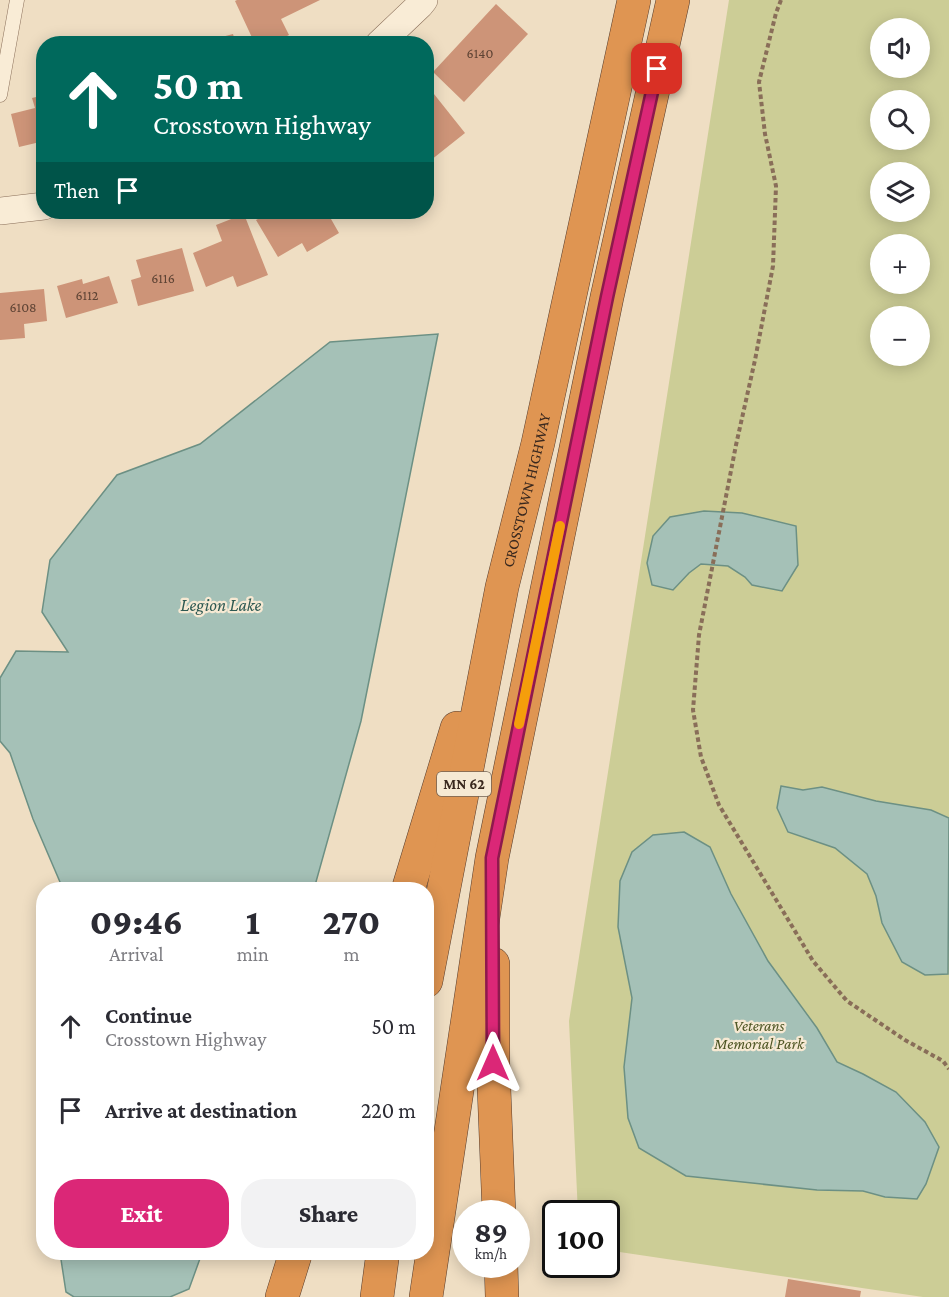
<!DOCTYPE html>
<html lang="en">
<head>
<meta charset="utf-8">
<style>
	body { margin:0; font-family:"Crimson Pro",serif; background:#f2f2f3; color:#2b2b33; height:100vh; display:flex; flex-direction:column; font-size:22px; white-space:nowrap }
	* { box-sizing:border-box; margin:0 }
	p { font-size:20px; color:#7c7c81 }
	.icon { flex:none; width:33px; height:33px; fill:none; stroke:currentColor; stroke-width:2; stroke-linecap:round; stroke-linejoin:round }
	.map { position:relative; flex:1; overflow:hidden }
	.sheet { position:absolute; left:36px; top:882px; width:398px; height:378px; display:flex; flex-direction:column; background:#fff; border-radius:24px; box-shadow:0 3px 15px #0003 }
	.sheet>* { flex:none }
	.banner { position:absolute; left:36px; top:36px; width:398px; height:183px; border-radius:24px; box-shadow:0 3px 15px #0003; background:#00695c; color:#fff; overflow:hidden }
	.fabs { position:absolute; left:870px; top:18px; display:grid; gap:12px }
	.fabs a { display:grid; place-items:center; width:60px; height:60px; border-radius:50%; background:#fff; box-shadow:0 3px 15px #0003; font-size:30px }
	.speed { position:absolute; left:452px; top:1200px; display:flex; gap:12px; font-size:30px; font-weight:700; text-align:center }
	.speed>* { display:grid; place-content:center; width:78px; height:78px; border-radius:50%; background:#fff; box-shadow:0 3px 15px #0003; line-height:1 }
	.speed small { font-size:15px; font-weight:400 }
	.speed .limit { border:3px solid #111; border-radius:9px; background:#fff; color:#111 }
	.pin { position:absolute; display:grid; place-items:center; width:51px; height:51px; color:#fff; margin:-26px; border-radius:12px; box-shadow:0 3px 9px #0006 }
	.me { position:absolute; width:66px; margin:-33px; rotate:0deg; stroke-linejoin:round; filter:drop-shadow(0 0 4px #0008) }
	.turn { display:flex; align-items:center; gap:21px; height:126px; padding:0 18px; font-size:27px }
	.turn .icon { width:78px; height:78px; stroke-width:2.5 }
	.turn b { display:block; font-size:42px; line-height:51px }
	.then { display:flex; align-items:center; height:57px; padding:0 18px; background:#0003; gap:12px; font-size:22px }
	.eta { display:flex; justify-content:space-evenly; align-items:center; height:102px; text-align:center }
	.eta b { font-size:36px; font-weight:800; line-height:42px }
	.primary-button { display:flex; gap:12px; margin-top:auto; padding:12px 18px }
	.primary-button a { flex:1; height:69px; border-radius:24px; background:#db2777; color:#fff; font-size:24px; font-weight:800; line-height:69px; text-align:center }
	.primary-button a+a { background:#f2f2f3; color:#2b2b33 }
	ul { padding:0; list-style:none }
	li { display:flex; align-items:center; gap:18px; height:84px; padding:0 18px }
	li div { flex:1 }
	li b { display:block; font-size:22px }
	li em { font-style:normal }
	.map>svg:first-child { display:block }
	.green { fill:#cccd96; fill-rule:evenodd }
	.water { fill:#a5c1b7; stroke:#6c9084; stroke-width:1.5 }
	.building { fill:#cd9478 }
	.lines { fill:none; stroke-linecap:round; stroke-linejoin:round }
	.service-casing { stroke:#896e59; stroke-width:15 }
	.minor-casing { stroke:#896e59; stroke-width:28 }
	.motorway-casing { stroke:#573d2e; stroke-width:34 }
	.path { stroke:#896e59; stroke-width:4; stroke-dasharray:4.5 3; stroke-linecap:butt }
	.service { stroke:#f9ecd6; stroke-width:14 }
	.minor { stroke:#f9ecd6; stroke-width:27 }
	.motorway { stroke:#df9552; stroke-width:33 }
	.route-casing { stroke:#8e194d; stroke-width:15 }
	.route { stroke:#db2777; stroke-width:10 }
	.slow { stroke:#f59e0b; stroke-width:10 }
	.labels { text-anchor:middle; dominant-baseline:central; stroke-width:4.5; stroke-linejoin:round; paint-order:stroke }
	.number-label { font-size:14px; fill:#5e4334 }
	.shield { fill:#f6e9d3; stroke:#726254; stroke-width:1.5 }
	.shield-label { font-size:15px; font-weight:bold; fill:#39281e }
	.street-label { font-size:16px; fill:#39281e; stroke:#f6e9d3 }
	.park-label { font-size:16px; font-style:italic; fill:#4e5624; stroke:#f6e9d3 }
	.water-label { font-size:18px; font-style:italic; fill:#2d5952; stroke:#f6e9d3 }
</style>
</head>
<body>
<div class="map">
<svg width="949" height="1297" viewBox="0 0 949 1297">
	<rect width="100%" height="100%" fill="#efdec3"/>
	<path class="green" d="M729,0h220v1297h-26l-317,-47v-36h-28l-9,-193zM880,28h40v40h-40zM880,100h40v40h-40zM880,172h40v40h-40zM880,244h40v40h-40zM880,316h40v40h-40z"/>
	<path class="water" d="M438,334l-77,387 -47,168h-251l-30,-70 -23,-66 -10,-12v-63l16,-27 52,1 -26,-40 8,-52 67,-85 83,-31 130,-102z
		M704,511l38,2 54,13 2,39 -16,26 -30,-6 -7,-8 -17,-11 -27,-2 -12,9 -16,17 -21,-5 -5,-22 6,-27 17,-19z
		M781,786l22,4 19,-3 54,14 55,9 18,8 -1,156 -23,1 -23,-13 -20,-39 -6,-27 -9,-22 -32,-26 -47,-16 -11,-24z
		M684,832l26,15 21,47 37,67 49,67 20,34 26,12 33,18 29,30 14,25 -13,37 -9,15 -32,-2 -22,-6 -46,-1 -131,-14 -47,-28 -11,-30 -4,-51 8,-69 -14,-71 2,-46 12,-29 21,-17z
		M60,1253v-1l142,1 -13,36 -19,8h-96l-8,-5z"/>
	<path class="building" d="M237,0h83l-39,19 8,16 -18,9h-16l-20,-43z
		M496,4l32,30 -64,68 -31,-30z
		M233,34l3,10h-37v-1z
		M426,84l39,49 -39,31z
		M44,95v55l-2,1 -2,-9 -21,5 -8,-33 24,-6 -3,-10z
		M271,212h56l12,21 -32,19 -5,-9 -24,14 -22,-37z
		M244,214l24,61 -31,12 -4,-11 -27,11 -13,-34 29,-12 -6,-16z
		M182,248l12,43 -56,15 -7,-26 10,-3 -5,-17z
		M109,276l9,27 -52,15 -9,-32 25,-7 1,5z
		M44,289l3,32 -23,3 1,14 -25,2v-47z
		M788,1279l73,12 -1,6h-75z"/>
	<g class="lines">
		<g class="service-casing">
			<path id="service" d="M0,95l17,-95"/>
		</g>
		<g class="minor-casing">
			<path id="minor" d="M379,44l41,-39 4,-5
				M0,211l44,-5"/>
		</g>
		<g class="motorway-casing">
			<g id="motorway">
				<path d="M408,890l49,-162"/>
				<path d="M493,964v99l6,151"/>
				<path id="s1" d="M426,981l76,-394 36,-144 96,-443"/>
				<path d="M501,1264l1,33"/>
				<path d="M282,1297l14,-45"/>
				<path d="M377,1297l6,-45"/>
				<path d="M426,1297l66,-439 115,-561 66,-297"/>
			</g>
		</g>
		<path class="path" d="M781,0l-5,13 -17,69 6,52 11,52 -3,80 -18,94 -19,85 -37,190 -6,75 8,47 18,48 94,156 34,40 58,39 38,21 6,8"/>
		<use href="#service" class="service"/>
		<use href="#minor" class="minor"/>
		<use href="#motorway" class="motorway"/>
	</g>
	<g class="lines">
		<g class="route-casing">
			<path id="route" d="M493,1063l-1,-205 115,-561 50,-228"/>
		</g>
		<use href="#route" class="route"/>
		<path class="slow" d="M519,724l41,-198"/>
	</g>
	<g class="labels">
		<g class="number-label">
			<text x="480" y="53">6140</text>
			<text x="163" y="278">6116</text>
			<text x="87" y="295">6112</text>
			<text x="23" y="307">6108</text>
		</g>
		<rect class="shield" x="437" y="772" width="54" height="24" rx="4.5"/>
		<g class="shield-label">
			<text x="464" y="784">MN 62</text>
		</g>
		<g class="street-label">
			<text stroke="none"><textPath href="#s1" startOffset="501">CROSSTOWN HIGHWAY</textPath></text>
		</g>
		<g class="park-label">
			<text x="759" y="1025">Veterans<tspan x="759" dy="18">Memorial Park</tspan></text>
		</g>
		<g class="water-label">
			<text x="221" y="605">Legion Lake</text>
		</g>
	</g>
</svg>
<div class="fabs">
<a><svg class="icon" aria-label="sound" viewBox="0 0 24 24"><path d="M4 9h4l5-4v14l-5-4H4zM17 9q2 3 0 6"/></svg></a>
<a><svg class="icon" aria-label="search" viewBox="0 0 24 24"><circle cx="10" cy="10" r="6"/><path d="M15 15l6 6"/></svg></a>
<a><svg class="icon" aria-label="layers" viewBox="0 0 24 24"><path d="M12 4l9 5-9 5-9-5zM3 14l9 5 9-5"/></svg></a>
<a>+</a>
<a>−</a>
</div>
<div class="speed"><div>89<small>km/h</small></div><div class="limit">100</div></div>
<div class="pin" style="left:657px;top:69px;background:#d93025"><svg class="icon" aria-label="arrive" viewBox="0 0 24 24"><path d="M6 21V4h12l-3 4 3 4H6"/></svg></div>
<svg class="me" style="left:493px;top:1063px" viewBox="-20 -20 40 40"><path d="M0-17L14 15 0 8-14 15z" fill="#db2777" stroke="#fff" stroke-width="4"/></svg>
<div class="banner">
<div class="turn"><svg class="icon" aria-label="ahead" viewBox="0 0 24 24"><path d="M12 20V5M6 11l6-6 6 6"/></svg><div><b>50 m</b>Crosstown Highway</div></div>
<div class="then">Then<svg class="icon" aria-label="arrive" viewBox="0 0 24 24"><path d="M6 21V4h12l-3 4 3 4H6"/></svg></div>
</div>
<section class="sheet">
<div class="eta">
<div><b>09:46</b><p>Arrival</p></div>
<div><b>1</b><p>min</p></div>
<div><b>270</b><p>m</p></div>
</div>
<ul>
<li><svg class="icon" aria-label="ahead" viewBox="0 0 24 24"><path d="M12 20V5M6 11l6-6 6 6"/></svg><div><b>Continue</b><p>Crosstown Highway</p></div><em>50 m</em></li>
<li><svg class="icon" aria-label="arrive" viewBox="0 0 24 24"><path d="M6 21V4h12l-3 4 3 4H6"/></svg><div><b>Arrive at destination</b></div><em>220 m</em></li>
</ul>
<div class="primary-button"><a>Exit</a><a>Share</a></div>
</section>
</div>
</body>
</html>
